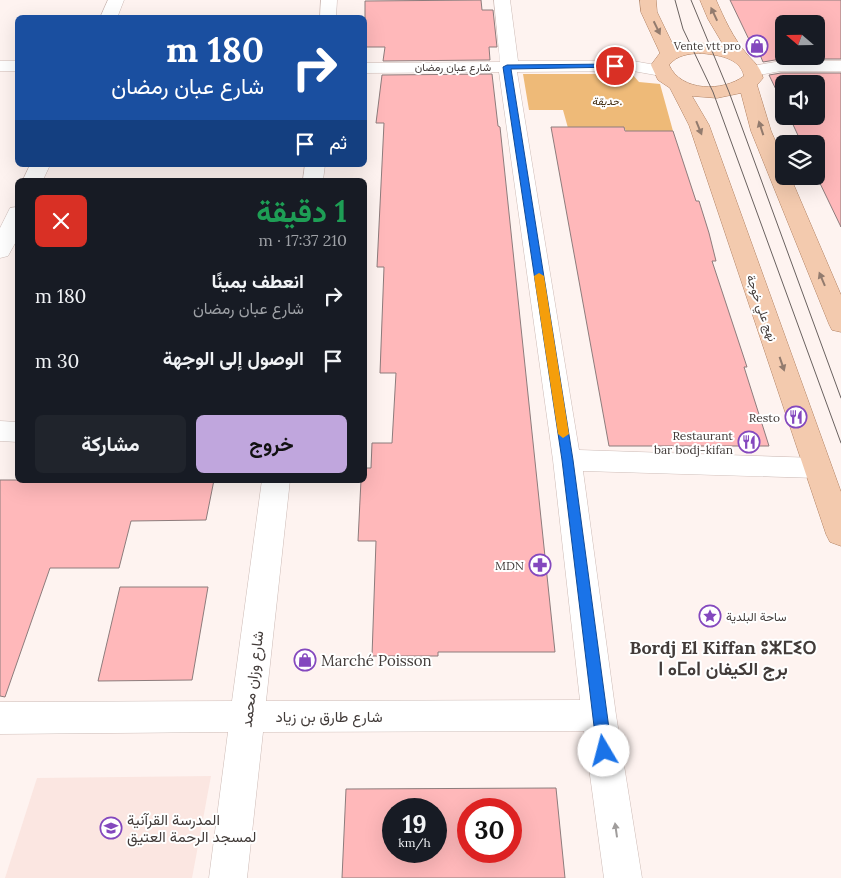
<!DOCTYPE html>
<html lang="ar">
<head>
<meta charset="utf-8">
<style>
	body { margin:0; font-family:Lora,Vazirmatn,"Noto Sans Tifinagh",serif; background:#20242c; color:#f1f3f6; direction:rtl; height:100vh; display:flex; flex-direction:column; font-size:19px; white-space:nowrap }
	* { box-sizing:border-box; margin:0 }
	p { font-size:16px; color:#9ea1a6 }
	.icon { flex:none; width:28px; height:28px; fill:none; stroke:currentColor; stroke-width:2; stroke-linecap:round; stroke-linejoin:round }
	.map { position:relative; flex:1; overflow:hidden; direction:ltr }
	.panel { position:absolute; left:15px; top:178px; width:352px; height:305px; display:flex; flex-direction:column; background:#171b24; border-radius:8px; box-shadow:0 5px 20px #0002; direction:rtl }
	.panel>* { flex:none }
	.hud { position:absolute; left:15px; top:15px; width:352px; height:152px; border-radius:8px; box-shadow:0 5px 20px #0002; direction:rtl; background:#1a4fa0; color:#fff; overflow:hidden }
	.needle { width:32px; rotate:290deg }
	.tools { position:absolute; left:775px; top:15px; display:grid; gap:10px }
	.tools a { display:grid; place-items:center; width:50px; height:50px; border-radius:8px; background:#171b24; box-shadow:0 5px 20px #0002; font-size:25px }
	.speed { position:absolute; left:382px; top:798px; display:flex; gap:10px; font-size:25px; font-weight:700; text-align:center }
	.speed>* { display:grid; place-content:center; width:65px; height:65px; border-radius:50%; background:#171b24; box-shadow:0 5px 20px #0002; line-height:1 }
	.speed small { font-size:12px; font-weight:400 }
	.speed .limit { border:8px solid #d22; background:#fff; color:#111 }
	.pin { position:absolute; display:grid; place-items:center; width:42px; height:42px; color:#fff; margin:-21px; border:2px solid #fff; border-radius:50%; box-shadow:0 1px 5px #0007 }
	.me { position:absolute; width:55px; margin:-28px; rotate:352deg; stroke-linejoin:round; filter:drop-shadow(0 0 4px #0008) }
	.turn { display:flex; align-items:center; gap:18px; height:105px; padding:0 20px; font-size:22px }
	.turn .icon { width:65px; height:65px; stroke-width:2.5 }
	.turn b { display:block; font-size:35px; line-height:42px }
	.then { display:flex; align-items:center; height:48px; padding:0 20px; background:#0003; gap:10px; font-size:19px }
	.round { display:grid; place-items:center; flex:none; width:52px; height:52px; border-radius:8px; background:#20242c }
	.summary { display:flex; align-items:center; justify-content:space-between; height:85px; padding:0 20px }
	h1 { font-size:30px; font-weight:700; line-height:38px; color:#1e9e55 }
	.cta { display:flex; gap:10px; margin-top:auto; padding:10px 20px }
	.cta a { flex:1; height:58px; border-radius:8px; background:#c0a6dd; color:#111; font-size:20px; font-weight:700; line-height:58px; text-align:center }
	.cta a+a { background:#20242c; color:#f1f3f6 }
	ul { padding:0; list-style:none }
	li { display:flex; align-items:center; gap:15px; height:65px; padding:0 20px }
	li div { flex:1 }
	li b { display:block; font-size:19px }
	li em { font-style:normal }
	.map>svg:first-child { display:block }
	.built { fill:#fbe6e1 }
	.forest { fill:#eeba78 }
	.building { fill:#ffb8ba; stroke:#8d7c7c; fill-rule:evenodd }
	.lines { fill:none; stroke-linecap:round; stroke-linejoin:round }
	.minor-casing { stroke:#cdbbb6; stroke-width:1 }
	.major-casing { stroke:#b08162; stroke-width:1 }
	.minor { fill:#fff; fill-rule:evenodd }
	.major { fill:#f3caae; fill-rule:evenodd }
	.tram { stroke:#69615f; stroke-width:1 }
	.oneway { fill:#927b6e }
	.oneway2 { fill:#a09d9c }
	.route { fill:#1a73e8; stroke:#114b97 }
	.slow { fill:#f59e0b }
	.labels { text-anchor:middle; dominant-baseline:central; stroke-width:4; stroke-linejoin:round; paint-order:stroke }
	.far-poi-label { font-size:11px; fill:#423b39; stroke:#fff; text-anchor:end }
	.far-street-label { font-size:11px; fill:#423b39; stroke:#fff }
	.far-park-label { font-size:11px; font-style:italic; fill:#412b0e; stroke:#fff }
	.street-label { font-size:12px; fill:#423b39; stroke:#fff }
	.poi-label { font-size:12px; fill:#423b39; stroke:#fff; text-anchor:end }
	.near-poi-label { font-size:15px; fill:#423b39; stroke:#fff; text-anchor:start }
	.near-street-label { font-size:15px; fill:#423b39; stroke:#fff }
	.district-label { font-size:18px; font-weight:bold; fill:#423b39; stroke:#fff }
</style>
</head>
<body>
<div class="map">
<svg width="841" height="878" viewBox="0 0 841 878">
	<rect width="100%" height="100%" fill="#fef3f0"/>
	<path class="built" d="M211,776l-19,102h-187l32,-100z"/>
	<path class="forest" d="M523,74h109l7,8 21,2 13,47h-47l-2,-4 -56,1 -5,-18h-34z"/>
	<path class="building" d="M481,0l1,10h11l4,37h-8l1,13 -107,1 2,-14h-20v-46z
		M730,0h111v59h-60l-18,3 -5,-12h-4zM784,24h32v32h-32z
		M781,73h60v154l-25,-52v-31h-14l-13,-28h27v-32h-32v22l-15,-31z
		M492,74l6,52 2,1 55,525h-117v4h-66l4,-115h-18l3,-61h4v-12h6l1,-25h20l4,-70h-16l4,-106h-7l7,-144h-8l6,-48z
		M551,127h73l1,4h48l23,70h3l10,32 7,28h-4l35,106h-3l25,79h-160z
		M0,480h214l-8,40 -75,1 -12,47h-69l-45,129 -5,-1z
		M120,587h88l-16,93 -94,1z
		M556,788l9,90h-223l4,-89zM394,809h42v42h-42zM469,809h42v42h-42z"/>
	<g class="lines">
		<g class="minor-casing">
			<path id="minor" d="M108,0h16l-7,18h-17z
				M321,0h16l-1,18h-16z
				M494,0h16l8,61h115l34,6 3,4 -3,4 -6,1 -28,-5 -116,1 62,378 238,8 10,3 4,7 -4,7 -10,3 -234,-7 33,244 26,163h-38l-20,-147 -321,1 -16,146h-38l19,-146 -228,2v-32l232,-1 30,-221h28l-24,221 314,-1 -27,-240 -54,-388 -134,1v-10l135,-1z
				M0,61h18v10h-18z
				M781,61h60v10h-60l-28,5 -6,-1 -3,-4 3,-4z
				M30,165h20l-7,15h-20z
				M305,165h20l-2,15h-20z
				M18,207v31l-10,18 -8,2v-30l10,-20z
				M0,421l18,1v20l-18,-1z"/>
		</g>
		<g class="major-casing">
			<path id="major" d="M640,0h16l1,12 17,35 26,-4 24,3 -16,-27 -8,-19h16c8,18 17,38 30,53 7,9 14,12 17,25l-6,7 14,46 13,30v15h6l51,119v37l-9,-2 -3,-6 -78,-193 -10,-38 -24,5 -25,-2 17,29 132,367v54l-11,-4 -4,-8 -137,-409 -19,-37 -12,-8 -7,-15 9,-12 -19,-41zM700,53c17,2 40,4 44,23 -21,16 -63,16 -75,-11 8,-10 19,-11 31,-12z"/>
		</g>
		<use href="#minor" class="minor"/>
		<use href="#major" class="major"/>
		<path class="tram" d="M675,0l8,29 30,63 128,351
			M691,0l38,92 112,306"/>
	</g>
	<defs><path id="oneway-solid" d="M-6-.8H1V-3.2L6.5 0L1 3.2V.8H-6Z" transform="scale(1.25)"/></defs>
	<g class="oneway">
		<use href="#oneway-solid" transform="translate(714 14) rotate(-115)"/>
		<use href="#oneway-solid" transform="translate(657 28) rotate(64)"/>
		<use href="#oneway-solid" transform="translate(699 128) rotate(68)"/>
		<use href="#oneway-solid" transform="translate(761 128) rotate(-108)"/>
		<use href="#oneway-solid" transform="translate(822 279) rotate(-113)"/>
		<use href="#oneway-solid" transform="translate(782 364) rotate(71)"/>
	</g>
	<use class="oneway2" href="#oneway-solid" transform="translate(616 830) rotate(-98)"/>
	<path class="route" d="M615,64h3v3l-107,2 62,391 39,291 -2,5 -6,2 -5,-2 -2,-5 -35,-291 -59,-393 4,-2z"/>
	<path class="slow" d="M539,273l5,3 25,158 -6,4 -5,-4 -24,-158z"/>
	<defs>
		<g id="shop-ring" transform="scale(1.125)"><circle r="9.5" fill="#fff" stroke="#8448be" stroke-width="1.5"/><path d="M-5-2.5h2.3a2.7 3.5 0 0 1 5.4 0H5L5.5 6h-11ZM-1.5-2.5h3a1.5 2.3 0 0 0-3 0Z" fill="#8448be"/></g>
		<g id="restaurant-ring" transform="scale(1.125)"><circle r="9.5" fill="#fff" stroke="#8448be" stroke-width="1.5"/><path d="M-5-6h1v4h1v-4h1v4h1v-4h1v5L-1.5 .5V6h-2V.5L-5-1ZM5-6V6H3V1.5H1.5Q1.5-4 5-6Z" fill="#8448be"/></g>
		<g id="pharmacy-ring" transform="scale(1.125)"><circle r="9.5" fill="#fff" stroke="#8448be" stroke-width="1.5"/><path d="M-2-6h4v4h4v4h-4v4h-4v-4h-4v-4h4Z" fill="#8448be"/></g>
		<g id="sight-ring" transform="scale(1.125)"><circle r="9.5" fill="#fff" stroke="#8448be" stroke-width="1.5"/><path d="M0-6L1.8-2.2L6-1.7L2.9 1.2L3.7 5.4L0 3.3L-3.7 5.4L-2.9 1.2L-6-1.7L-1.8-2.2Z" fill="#8448be"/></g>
		<g id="school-ring" transform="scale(1.125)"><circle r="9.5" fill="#fff" stroke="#8448be" stroke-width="1.5"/><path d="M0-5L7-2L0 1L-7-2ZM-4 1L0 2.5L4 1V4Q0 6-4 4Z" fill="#8448be"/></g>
	</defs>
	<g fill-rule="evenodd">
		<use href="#shop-ring" x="757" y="46"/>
		<use href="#restaurant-ring" x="796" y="417"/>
		<use href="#restaurant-ring" x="749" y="442"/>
		<use href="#pharmacy-ring" x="540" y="565"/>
		<use href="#sight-ring" x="710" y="616"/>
		<use href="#shop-ring" x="305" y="660"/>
		<use href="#school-ring" x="111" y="828"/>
	</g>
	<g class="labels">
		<g class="far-poi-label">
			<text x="741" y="46">Vente vtt pro</text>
		</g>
		<g class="far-street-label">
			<text x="453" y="67">شارع عبان رمضان</text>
		</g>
		<g class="far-park-label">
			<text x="607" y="101">حديقة.</text>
		</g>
		<g class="street-label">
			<text transform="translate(762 308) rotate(71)">نهج علي خوجة</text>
		</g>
		<g class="poi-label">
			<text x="780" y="417">Resto</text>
			<text x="733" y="435">Restaurant<tspan x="733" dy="14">bar bodj-kifan</tspan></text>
			<text x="524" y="565">MDN</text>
			<text x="726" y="616" text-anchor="start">ساحة البلدية</text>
		</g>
		<g class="near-poi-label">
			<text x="321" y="660">Marché Poisson</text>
			<text x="127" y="819">المدرسة القرآنية<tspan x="127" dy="17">لمسجد الرحمة العتيق</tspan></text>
		</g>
		<g class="near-street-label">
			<text transform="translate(252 679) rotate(-83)">شارع وزان محمد</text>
			<text x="329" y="716">شارع طارق بن زياد</text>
		</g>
		<g class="district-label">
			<text x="723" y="647">Bordj El Kiffan ⵓⵣⵎⵉⵔ<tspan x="723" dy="21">ⵏ ⴰⵎⴰⵏ برج الكيفان</tspan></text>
		</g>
	</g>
</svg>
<div class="tools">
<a><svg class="needle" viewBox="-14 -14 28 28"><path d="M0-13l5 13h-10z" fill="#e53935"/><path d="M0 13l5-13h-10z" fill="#9ea1a6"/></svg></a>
<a><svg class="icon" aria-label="sound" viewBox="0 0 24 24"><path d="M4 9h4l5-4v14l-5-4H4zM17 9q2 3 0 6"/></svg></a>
<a><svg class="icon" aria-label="layers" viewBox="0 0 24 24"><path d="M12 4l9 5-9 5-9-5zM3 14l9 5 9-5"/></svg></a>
</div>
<div class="speed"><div>19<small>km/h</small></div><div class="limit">30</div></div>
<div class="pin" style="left:615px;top:66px;background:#d93025"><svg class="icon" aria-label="arrive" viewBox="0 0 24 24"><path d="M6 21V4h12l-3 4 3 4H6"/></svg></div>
<svg class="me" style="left:604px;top:751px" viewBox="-20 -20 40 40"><circle r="19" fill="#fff"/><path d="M0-13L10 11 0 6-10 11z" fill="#1a73e8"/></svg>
<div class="hud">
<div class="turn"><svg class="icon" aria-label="right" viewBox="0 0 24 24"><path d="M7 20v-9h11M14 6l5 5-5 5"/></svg><div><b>180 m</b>شارع عبان رمضان</div></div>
<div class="then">ثم<svg class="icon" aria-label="arrive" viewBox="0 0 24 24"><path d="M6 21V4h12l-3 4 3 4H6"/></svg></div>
</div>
<section class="panel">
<div class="summary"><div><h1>1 دقيقة</h1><p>210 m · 17:37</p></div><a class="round" style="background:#d93025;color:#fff"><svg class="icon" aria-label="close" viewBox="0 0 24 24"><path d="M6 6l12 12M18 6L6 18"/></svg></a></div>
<ul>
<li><svg class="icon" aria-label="right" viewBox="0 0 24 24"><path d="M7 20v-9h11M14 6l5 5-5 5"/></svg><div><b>انعطف يمينًا</b><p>شارع عبان رمضان</p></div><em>180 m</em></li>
<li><svg class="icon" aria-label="arrive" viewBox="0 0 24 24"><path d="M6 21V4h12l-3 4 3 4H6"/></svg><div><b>الوصول إلى الوجهة</b></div><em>30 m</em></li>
</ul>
<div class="cta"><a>خروج</a><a>مشاركة</a></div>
</section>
</div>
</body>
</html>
